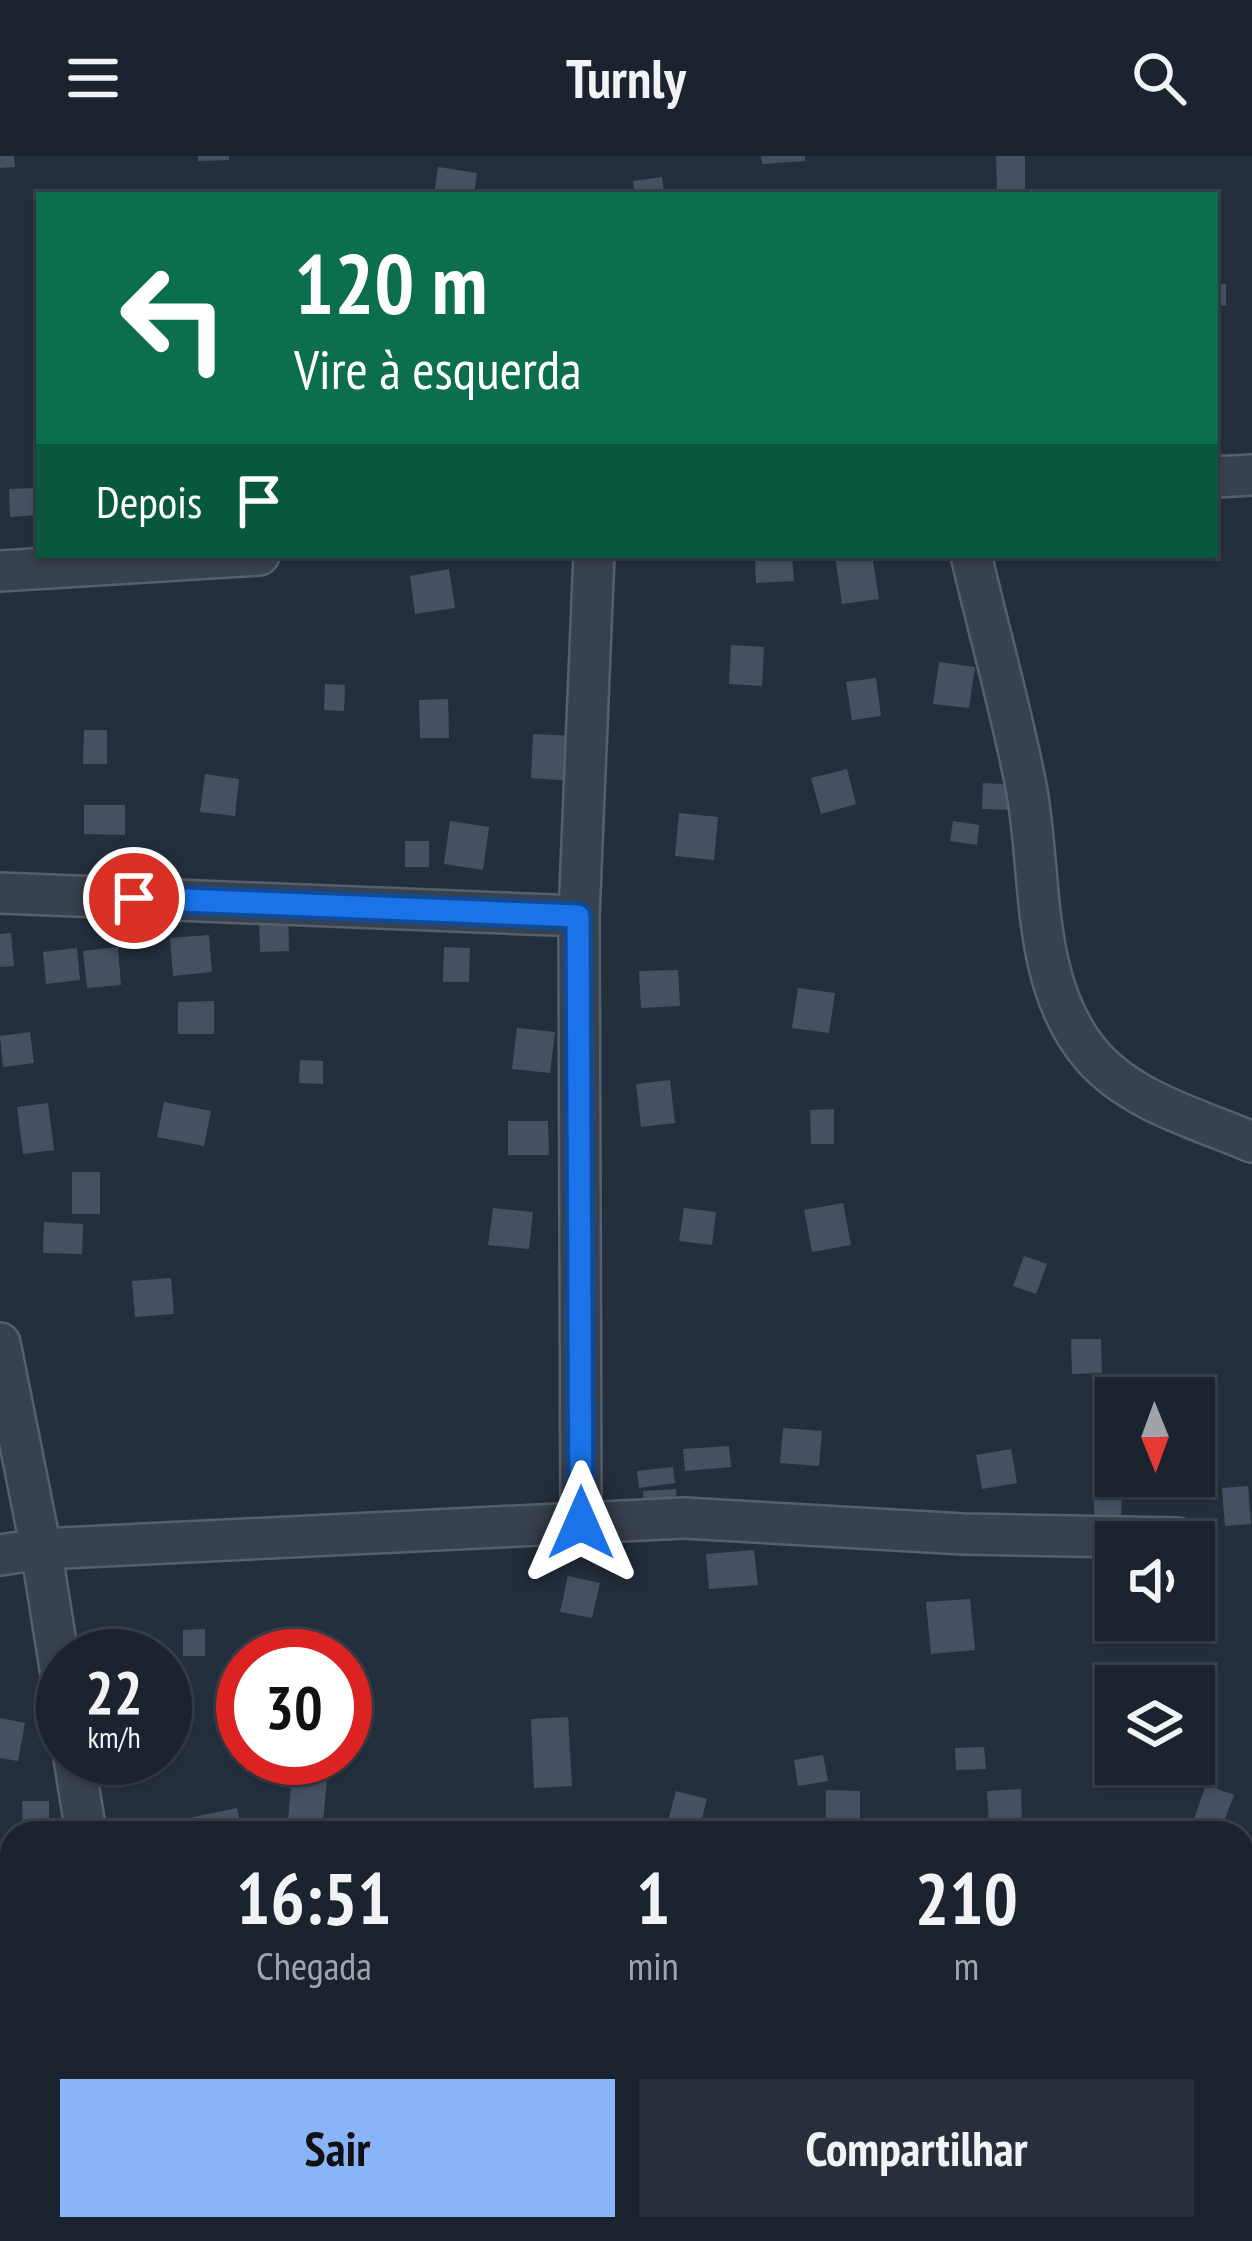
<!DOCTYPE html>
<html lang="pt">
<head>
<meta charset="utf-8">
<style>
	body { margin:0; font-family:"PT Sans Narrow",sans-serif; background:#282f3a; color:#f1f3f6; height:100vh; display:flex; flex-direction:column; font-size:45px; white-space:nowrap }
	* { box-sizing:border-box; margin:0 }
	p { font-size:39px; color:#a0a4aa }
	.icon { flex:none; width:66px; height:66px; fill:none; stroke:currentColor; stroke-width:2; stroke-linecap:round; stroke-linejoin:round }
	.map { position:relative; flex:1; overflow:hidden }
	.sheet { position:absolute; left:0px; top:1665px; width:1254px; height:420px; display:flex; flex-direction:column; background:#1b232e; border-radius:36px 36px 0 0; box-shadow:0 3px 9px #0004,0 0 0 3px #39404a }
	.sheet>* { flex:none }
	.top-card { position:absolute; left:36px; top:36px; width:1182px; height:366px; border-radius:0px; box-shadow:0 3px 9px #0004,0 0 0 3px #39404a; background:#0b6e4f; color:#fff; overflow:hidden }
	.needle { width:78px; rotate:179deg }
	.tools { position:absolute; left:1095px; top:1221px; display:grid; gap:24px }
	.tools a { display:grid; place-items:center; width:120px; height:120px; border-radius:0px; background:#1b232e; box-shadow:0 3px 9px #0004,0 0 0 3px #39404a; font-size:60px }
	.speed { position:absolute; left:36px; top:1473px; display:flex; gap:24px; font-size:60px; font-weight:700; text-align:center }
	.speed>* { display:grid; place-content:center; width:156px; height:156px; border-radius:50%; background:#1b232e; box-shadow:0 3px 9px #0004,0 0 0 3px #39404a; line-height:1 }
	.speed small { font-size:30px; font-weight:400 }
	.speed .limit { border:18px solid #d22; background:#fff; color:#111 }
	.pin { position:absolute; display:grid; place-items:center; width:102px; height:102px; color:#fff; margin:-51px; border:6px solid #fff; border-radius:50%; box-shadow:0 3px 12px #0007 }
	.me { position:absolute; width:132px; margin:-66px; rotate:0deg; stroke-linejoin:round; filter:drop-shadow(0 0 9px #0008) }
	.turn { display:flex; align-items:center; gap:42px; height:252px; padding:0 60px; font-size:54px }
	.turn .icon { width:156px; height:156px; stroke-width:2.5 }
	.turn b { display:block; font-size:84px; line-height:102px }
	.then { display:flex; align-items:center; height:114px; padding:0 60px; background:#0003; gap:24px; font-size:45px }
	.eta { display:flex; justify-content:space-evenly; align-items:center; height:204px; text-align:center }
	.eta b { font-size:72px; font-weight:700; line-height:84px }
	.primary-button { display:flex; gap:24px; margin-top:auto; padding:24px 60px }
	.primary-button a { flex:1; height:138px; border-radius:0px; background:#8ab4f8; color:#111; font-size:48px; font-weight:700; line-height:138px; text-align:center }
	.primary-button a+a { background:#282f3a; color:#f1f3f6 }
	header { display:flex; justify-content:space-between; align-items:center; height:156px; padding:0 60px; background:#1b232e; font-size:54px; font-weight:700 }
	.map>svg:first-child { display:block }
	.building { fill:#455162 }
	.lines { fill:none; stroke-linecap:round; stroke-linejoin:round }
	.minor-casing { stroke:#565f6c; stroke-width:44 }
	.minor { stroke:#38414e; stroke-width:39 }
	.route-casing { stroke:#114b97; stroke-width:30 }
	.route { stroke:#1a73e8; stroke-width:21 }
</style>
</head>
<body>
<header><svg class="icon" aria-label="menu" viewBox="0 0 24 24"><path d="M4 6h16M4 12h16M4 18h16"/></svg>Turnly<svg class="icon" aria-label="search" viewBox="0 0 24 24"><circle cx="10" cy="10" r="6"/><path d="M15 15l6 6"/></svg></header>
<div class="map">
<svg width="1252" height="2085" viewBox="0 0 1252 2085">
	<rect width="100%" height="100%" fill="#242f3e"/>
	<path class="building" d="M0,0h14l1,11 -15,1z
		M198,0h31v4l-31,1z
		M761,0h44v5l-43,3z
		M996,0h29v33l-28,1z
		M438,11l39,6 -3,22h-40z
		M662,21l2,18h-29l-2,-14z
		M1215,128h11v22l-11,-1z
		M36,332l2,27 -28,2 -1,-28z
		M755,399h37l2,26 -38,2z
		M835,399h37l7,44 -37,5z
		M449,413l6,39 -40,6 -5,-38z
		M731,489l33,2 -2,39 -33,-2z
		M939,506l36,5 -6,41 -36,-4z
		M876,522l5,38 -29,4 -6,-38z
		M325,528l20,1 -1,26 -20,-1z
		M448,543l1,39h-29l-1,-38z
		M84,574h23v34h-24z
		M533,578l43,2 -3,45 -42,-3z
		M847,613l9,35 -35,10 -10,-36z
		M205,618l34,5 -4,37 -35,-4z
		M983,627l37,2 -1,25 -37,-1z
		M84,649h41v30l-41,-1z
		M679,657l39,4 -4,43 -39,-4z
		M450,665l39,6 -6,43 -39,-6z
		M953,665l26,4 -2,20 -27,-4z
		M405,685h24v26h-24z
		M288,759l1,36 -29,1 -1,-36z
		M11,777l3,33 -14,1v-33z
		M209,779l3,37 -39,4 -3,-38z
		M118,791l3,38 -34,3 -4,-37z
		M444,791l26,1 -1,34h-26z
		M77,792l3,32 -34,4 -3,-32z
		M678,814l2,36 -39,2 -2,-37z
		M798,832l37,5 -6,40 -37,-5z
		M214,845v33h-36v-32z
		M517,872l38,4 -5,41 -38,-4z
		M30,876l4,31 -31,4 -3,-31z
		M300,904l23,1v23l-24,-1z
		M670,924l5,43 -34,4 -5,-43z
		M164,946l47,9 -7,35 -47,-9z
		M48,947l6,47 -31,4 -6,-47z
		M834,953v35h-23l-1,-34z
		M508,965h40l1,34h-41z
		M72,1016h28v42h-28z
		M843,1047l8,42 -39,7 -8,-42z
		M493,1052l40,4 -4,37 -41,-4z
		M684,1052l32,4 -4,33 -33,-4z
		M44,1066l39,2 -1,30 -39,-1z
		M1024,1100l23,8 -11,30 -23,-8z
		M171,1122l3,36 -39,3 -3,-36z
		M1071,1183h30l1,34 -30,1z
		M783,1272l39,3 -3,35 -39,-3z
		M729,1290l2,21 -46,4 -2,-22z
		M1011,1293l6,34 -35,6 -6,-34z
		M673,1311l2,16 -36,5 -2,-17z
		M1094,1329h28l-1,34 -27,-1z
		M1248,1330l3,38 -26,2 -3,-38z
		M676,1333l1,17 -33,3 -1,-18z
		M754,1394l4,35 -49,4 -3,-35z
		M568,1420l32,7 -8,35 -32,-6z
		M970,1443l5,51 -44,4 -5,-52z
		M205,1473v27h-22v-26z
		M568,1561l4,69 -38,2 -3,-69z
		M0,1562l25,5 -7,38 -18,-3z
		M984,1591l2,22 -30,1 -1,-22z
		M823,1599l5,26 -30,5 -4,-26z
		M292,1619l35,3 -4,44 -35,-3z
		M1206,1629l28,10 -13,34 -27,-10z
		M1021,1633l1,35 -33,2 -2,-35z
		M826,1634l34,1v39l-34,-1z
		M676,1635l31,8 -9,34 -31,-8z
		M22,1645h27v32h-26z
		M237,1652l5,25h-50l-3,-15z
		M6,1780l6,1v31l-12,-3z
		M331,2073h38l3,12h-38z
		M695,2073h39v5l-39,1z
		M1091,2073h34v12h-33z
		M1016,2077l1,8h-40v-3z"/>
	<g class="lines">
		<g class="minor-casing">
			<path id="minor" d="M1215,321l37,-2
				M971,399c18,77 40,154 55,231 17,88 3,198 67,271 40,45 105,62 159,85
				M0,415l259,-16
				M0,737l579,23
				M0,1187l41,206 22,138
				M581,1367l-2,-607 15,-361
				M0,1399l41,-6 643,-31 280,16 213,4
				M74,1602l12,75
				M0,1733l12,1
				M1242,2023l10,1
				M125,2073l1,12"/>
		</g>
		<use href="#minor" class="minor"/>
	</g>
	<g class="lines">
		<g class="route-casing">
			<path id="route" d="M134,742l444,18 3,607"/>
		</g>
		<use href="#route" class="route"/>
	</g>
</svg>
<div class="tools">
<a><svg class="needle" viewBox="-14 -14 28 28"><path d="M0-13l5 13h-10z" fill="#e53935"/><path d="M0 13l5-13h-10z" fill="#a0a4aa"/></svg></a>
<a><svg class="icon" aria-label="sound" viewBox="0 0 24 24"><path d="M4 9h4l5-4v14l-5-4H4zM17 9q2 3 0 6"/></svg></a>
<a><svg class="icon" aria-label="layers" viewBox="0 0 24 24"><path d="M12 4l9 5-9 5-9-5zM3 14l9 5 9-5"/></svg></a>
</div>
<div class="speed"><div>22<small>km/h</small></div><div class="limit">30</div></div>
<div class="pin" style="left:134px;top:742px;background:#d93025"><svg class="icon" aria-label="arrive" viewBox="0 0 24 24"><path d="M6 21V4h12l-3 4 3 4H6"/></svg></div>
<svg class="me" style="left:581px;top:1367px" viewBox="-20 -20 40 40"><path d="M0-17L14 15 0 8-14 15z" fill="#1a73e8" stroke="#fff" stroke-width="4"/></svg>
<div class="top-card">
<div class="turn"><svg class="icon" aria-label="left" viewBox="0 0 24 24"><path d="M17 20v-9H6M10 6l-5 5 5 5"/></svg><div><b>120 m</b>Vire à esquerda</div></div>
<div class="then">Depois<svg class="icon" aria-label="arrive" viewBox="0 0 24 24"><path d="M6 21V4h12l-3 4 3 4H6"/></svg></div>
</div>
<section class="sheet">
<div class="eta">
<div><b>16:51</b><p>Chegada</p></div>
<div><b>1</b><p>min</p></div>
<div><b>210</b><p>m</p></div>
</div>
<div class="primary-button"><a>Sair</a><a>Compartilhar</a></div>
</section>
</div>
</body>
</html>
